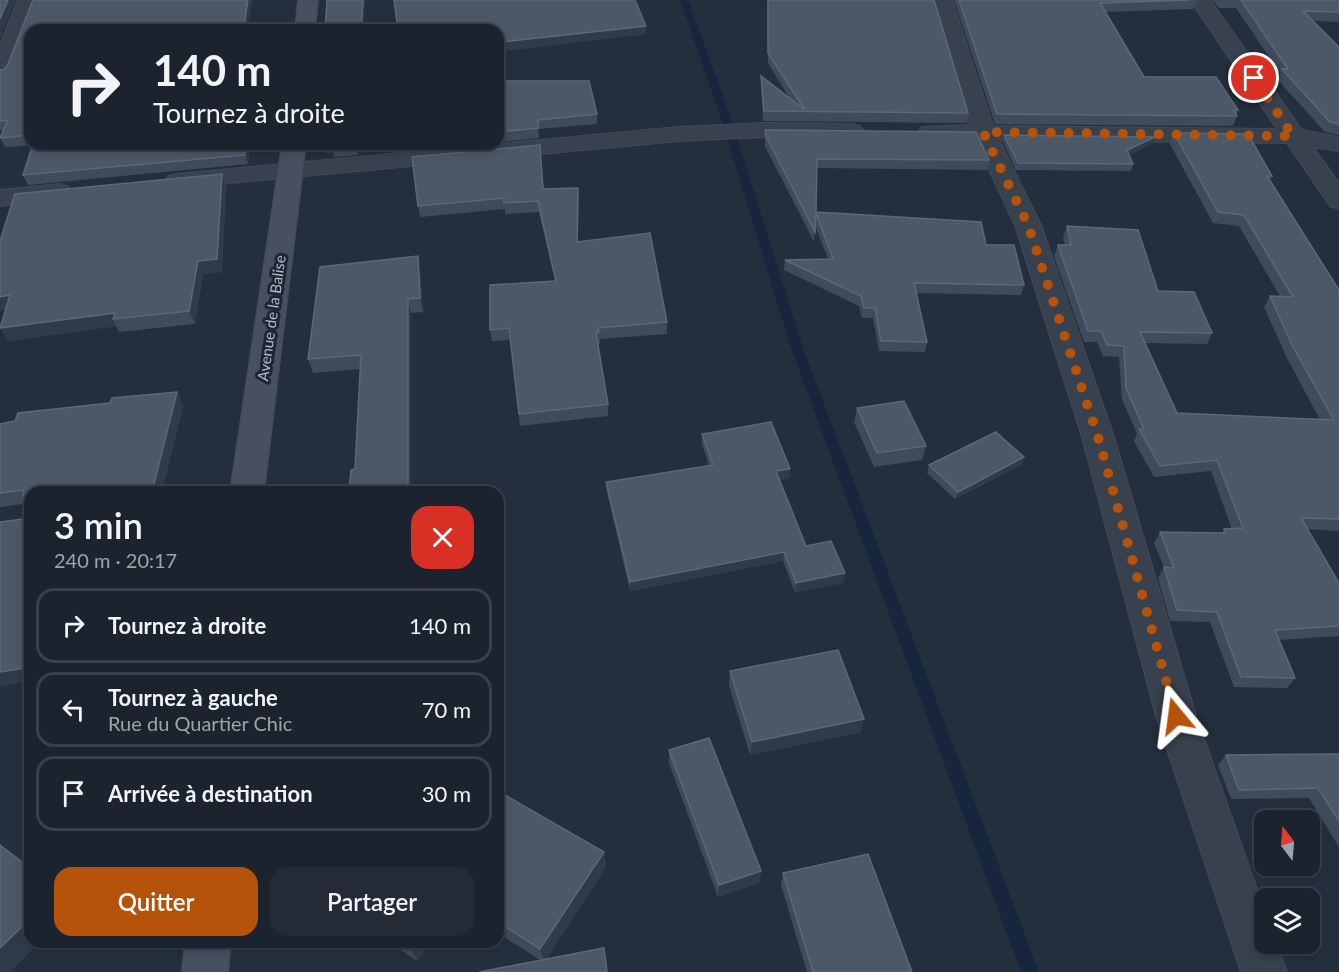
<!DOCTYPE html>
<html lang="fr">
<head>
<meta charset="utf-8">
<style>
	body { margin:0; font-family:Lato,sans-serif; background:#242b36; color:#f1f3f6; height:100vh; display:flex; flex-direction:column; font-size:22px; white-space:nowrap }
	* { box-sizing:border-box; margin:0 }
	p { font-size:20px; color:#a0a4aa }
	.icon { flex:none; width:33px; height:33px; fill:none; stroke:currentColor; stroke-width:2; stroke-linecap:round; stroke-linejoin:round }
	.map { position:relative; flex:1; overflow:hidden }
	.details { position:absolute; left:24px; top:486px; width:480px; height:462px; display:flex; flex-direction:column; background:#1b232e; border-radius:18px; box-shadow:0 3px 9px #0003,0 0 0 2px #39404a }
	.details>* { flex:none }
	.guide { position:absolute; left:24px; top:24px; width:480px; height:126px; border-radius:18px; box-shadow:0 3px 9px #0003,0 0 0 2px #39404a; background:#1b232e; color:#f1f3f6; overflow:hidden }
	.needle { width:39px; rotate:344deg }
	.controls { position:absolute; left:1254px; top:810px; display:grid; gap:12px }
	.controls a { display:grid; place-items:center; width:66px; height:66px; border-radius:12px; background:#1b232e; box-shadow:0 3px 9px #0003,0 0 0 2px #39404a; font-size:30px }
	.pin { position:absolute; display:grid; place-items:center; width:51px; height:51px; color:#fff; margin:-26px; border:3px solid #fff; border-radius:50%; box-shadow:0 2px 6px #0007 }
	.me { position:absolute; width:66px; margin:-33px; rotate:344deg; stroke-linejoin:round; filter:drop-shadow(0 0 4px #0008) }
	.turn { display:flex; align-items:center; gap:21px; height:126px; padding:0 30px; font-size:27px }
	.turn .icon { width:78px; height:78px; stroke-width:2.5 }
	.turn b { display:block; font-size:42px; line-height:51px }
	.round { display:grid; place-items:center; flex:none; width:63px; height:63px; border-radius:18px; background:#242b36 }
	.overview { display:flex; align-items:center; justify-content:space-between; height:102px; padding:0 30px }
	h1 { font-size:36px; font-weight:600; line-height:45px }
	.cta { display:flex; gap:12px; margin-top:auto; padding:12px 30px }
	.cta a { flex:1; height:69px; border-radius:18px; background:#b45309; color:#fff; font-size:24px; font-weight:600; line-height:69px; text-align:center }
	.cta a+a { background:#242b36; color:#f1f3f6 }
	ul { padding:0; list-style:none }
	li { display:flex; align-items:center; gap:18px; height:75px; margin:0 12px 9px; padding:0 18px; border:3px solid #39404a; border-radius:18px }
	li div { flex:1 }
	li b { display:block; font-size:22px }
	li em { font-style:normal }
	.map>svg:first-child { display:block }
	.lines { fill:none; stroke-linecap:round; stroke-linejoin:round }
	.stream { fill:#17263c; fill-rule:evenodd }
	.street-casing { stroke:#414a57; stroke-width:2 }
	.secondary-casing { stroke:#414a57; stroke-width:2 }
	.street { fill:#38414e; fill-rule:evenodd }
	.secondary { fill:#465061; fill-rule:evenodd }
	.wall { fill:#3f4b5c }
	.shaded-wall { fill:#2f3b4b }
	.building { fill:#4b5868; stroke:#5c6777; stroke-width:1.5 }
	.route { stroke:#b45309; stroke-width:10; stroke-dasharray:0 18 }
	.labels { text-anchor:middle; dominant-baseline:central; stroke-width:6; stroke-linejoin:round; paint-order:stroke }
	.street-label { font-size:15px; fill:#b4bcc9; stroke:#1d2633 }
</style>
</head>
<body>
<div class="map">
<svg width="1339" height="972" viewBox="0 0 1339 972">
	<rect width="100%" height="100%" fill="#242f3e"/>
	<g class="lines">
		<path class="stream" d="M680,0h8l43,118 72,230 236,624h-18l-230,-624 -70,-230z"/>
		<g class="street-casing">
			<path id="street" d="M18,0h20l-27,72 -3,5 -8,2v-34z
				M932,0h20l41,126 284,3 -87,-129h20l92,130 37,7v14l-26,-4 26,36v26l-9,-3 -43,-63 -288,-3 42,85 73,212 82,279 68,193v35h13l10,28h-46l-85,-256 -74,-279 -67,-212 -40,-85 -53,-3 -4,-5 4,-5 47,-2z
				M766,123l86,1 8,2 4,5 -4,5 -8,2 -86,-1 -87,4 -502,47 -9,-2 -3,-5 3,-5 9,-2 502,-47z
				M60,184l9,3 4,5 -4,5 -69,9v-16z"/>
		</g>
		<g class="secondary-casing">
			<path id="secondary" d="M298,0h20l-3,30h-20z
				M282,144h24l-42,348h-34z
				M185,942h46l-3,30h-46z"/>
		</g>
		<use href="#street" class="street"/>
		<use href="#secondary" class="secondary"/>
	</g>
	<path class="wall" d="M33,0h219l-5,30h-217v114h219l-1,20 -220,21 -5,-10 10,-30 -28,2 -5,-9 3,-7h-2l-1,-2v-59h4l4,-6z
		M767,0h167l34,113 -2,10 -203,-2 -2,-35v-10l29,23 -22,-36z
		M954,0h243l-4,9 -88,3 39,65 94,33 -2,5 1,1 -4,10 -238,-2z
		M1212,0h127v22l-26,-1 26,26v88l-14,-3 -48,-53 3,-6 -44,-65h-17z
		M646,26v8l-144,17 2,30 93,33v10l-59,5 1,9 -41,4v-112z
		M765,130l224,30 -2,10 -170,-2 -1,44 170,33 38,40 -3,10 -104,-2 10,49 -2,10 -46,-1 -6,-33h-11l-3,-12 -75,-36 1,-10 43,-1 -13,-34 -1,17 -49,-96z
		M1174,133l98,43 -2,4 69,110v241l-32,-2 32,54v53l-60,4 16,38 -8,10 -53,-1 -24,-65 -40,-1 -12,-43 6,-11 -10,-24 6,-11 62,1 2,-4h8l-21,-58 -57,6 -20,-36 3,-7 -15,-35 -3,-42 -16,-1 -6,-14h-13l-30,-86 4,-11h7l-2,-8 4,-11 91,65 54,42 -5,11 -62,-1 32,70 143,7 -33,-62 -23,-51 6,-11h10l-41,-70 -26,-3 -43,-79z
		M1004,135l151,2 -3,7 -23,11 4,9 -2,7 -115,-1 -13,-28z
		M324,144h34v11l-24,2 -1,-5 -7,1z
		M411,144h60l-59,5z
		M222,174l4,13 -4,85 -19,2 -8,50 -76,8 -3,-6 -108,15z
		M578,188l1,12 -1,42 89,80v12l-67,5v5h-2l10,60v12l-88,10 -9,-86 -19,1 -2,-11 65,-49 -16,-69 -34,2v-5l-85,8 -2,-11 125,-17z
		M420,270l3,42 -12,1 -56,156 5,-100 -47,4 -5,-14z
		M177,392l6,14 -21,86h-132v189l-30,5v-164l23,-3v-15l-23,3v-83l110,-21z
		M857,408l69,38 -4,14 -48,7 -20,-45z
		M702,434l88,35 -1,9 -9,2 26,66 39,27 -2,10 -48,9 -12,-31 -153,30 -23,-99 -1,-10 103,-16 -7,-22z
		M1024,457l-3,8 -66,34 -28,-26 2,-8z
		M730,671l131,61 -111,23 -21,-70z
		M669,750l92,121 -2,12 -41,14 -49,-134z
		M1339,754v93l-30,-49 -78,1 -13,-34 8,-10z
		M498,791l106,61 2,15 -60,92 -6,1 -42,-27z
		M783,873l129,99h-105l-26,-87z
		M389,942h42l-14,19z"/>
	<path class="shaded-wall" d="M8,0h8l-16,39v-20z
		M248,0h4l-5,30h-2v-12z
		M363,0h2l-1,30h-3z
		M646,26v8l-144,17 3,39 -4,-48z
		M1155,137l-3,7 -27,13 2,-7z
		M246,144h3l-1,20 -3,-9z
		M355,144h3v11z
		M222,174l4,13 -4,85 -19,2 -8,50 -6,-13 9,-50z
		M578,188l1,12 -2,53v-11z
		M418,256l2,14 3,42 -3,-14z
		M10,295l7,13 -17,2v-13z
		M408,299l3,14v179h-3z
		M115,313l-2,6 3,7 -108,15 -8,-13z
		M177,392l6,14 -21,86h-10z
		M1024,457l-3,8 -66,34 3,-7z
		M790,469l-1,9 -14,3 1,-10z
		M784,552l-1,9 -153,30v-9z
		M845,573l-2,10 -48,9 1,-9z
		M30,667v14l-30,5v-14z
		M864,719l-3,13 -111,23 2,-13z
		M604,852l2,15 -62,95 -4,-13z
		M761,871l-2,12 -41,14 1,-12z
		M30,919v23h10l-30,30h-10v-24z
		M415,942h16l-14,19 -7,-14z"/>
	<path class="building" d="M0,0h8l-8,19z
		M33,0h215l-3,18v12h-215v105l-30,3 8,-18 -8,1v-51h4l4,-6z
		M327,0h36l-2,30h-36z
		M394,0h241l11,26 -145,16 3,39h85l8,33 -59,6v8l-40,4v-102h-100z
		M768,0h166l34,113 -204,-2 -3,-35 44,34 -37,-57z
		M959,0h231l-90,3 44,74h72l22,33h-4l3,6 -240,-2z
		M1241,0h98v12l-36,-1 36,36v77l-9,-2 -48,-53h6z
		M765,130l211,2 13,28 -172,-1 -1,53 165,10 5,23h28l10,40 -110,-2 13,59 -46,-1 -6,-33h-11l-3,-12 -76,-36 48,-1 -17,-46 -1,19 -49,-96z
		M1174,133l74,1 24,42h-5l72,114v229l-38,-1 38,65v43l-64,4 20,48 -54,-1 -24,-65 -40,-2 -13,-43 10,1 -14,-36 66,1 -2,-4 19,-1 -26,-68 -57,6 -21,-37h5l-18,-41 -2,-42 -17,-1 -6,-14h-13l-30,-86h13l-4,-19 71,4 20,61 36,1 18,41 -72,-1 37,81 157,7 -41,-73 -23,-51 23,1 -49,-82 -26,-3z
		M1004,135l151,2 -28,13 6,14 -115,-1z
		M33,144h213l-1,11 -222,20z
		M331,144h25l-25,2z
		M540,145l3,44 35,-1 -1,54 73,-9 17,89 -69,6 1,4 -3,1 12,71 -89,10 -10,-86 -19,2v-45l66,-4 -18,-80 -34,2v-5l-86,8 -6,-49z
		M222,174l-5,85 -19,2 -9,50 -76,8 2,-6 -115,15 10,-33 -10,2v-56l15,-47z
		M418,256l2,42 -12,1v193h-59l2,-22 4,-1 6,-114 -53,4 12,-92z
		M177,392l-25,100h-122v175l-30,5v-150l23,-3v-29l-23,3v-69l15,-3 3,-8 92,-10 2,-5z
		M904,401l22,45 -49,7 -20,-45z
		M771,422l19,47 -14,2 30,75 25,-5 14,32 -49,10 -12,-31 -154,30 -24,-100 107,-17 -11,-31z
		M996,432l28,25 -66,35 -29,-27z
		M838,650l26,69 -112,23 -22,-71z
		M709,738l52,133 -42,14 -50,-135z
		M1339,754v67l-21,-33 -79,2 -13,-35z
		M498,791l106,61 -64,97 -42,-27z
		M0,845l30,23v51l-30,29z
		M868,854l44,118h-99l-30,-99z
		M402,942h13l-5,5z
		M604,948l3,24h-128z"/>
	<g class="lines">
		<path class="route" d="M1176,716l-78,-279 -70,-212 -45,-93 310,4 -39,-58"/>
	</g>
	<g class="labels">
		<g class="street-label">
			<text transform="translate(271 318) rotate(-82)">Avenue de la Balise</text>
		</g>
	</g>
</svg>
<div class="controls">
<a><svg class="needle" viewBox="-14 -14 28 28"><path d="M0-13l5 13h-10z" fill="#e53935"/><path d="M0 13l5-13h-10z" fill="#a0a4aa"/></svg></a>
<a><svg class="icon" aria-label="layers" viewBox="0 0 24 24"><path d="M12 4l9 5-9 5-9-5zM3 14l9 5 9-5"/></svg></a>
</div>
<div class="pin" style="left:1254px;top:78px;background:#d93025"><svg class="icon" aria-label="arrive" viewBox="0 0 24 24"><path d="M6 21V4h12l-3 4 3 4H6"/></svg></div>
<svg class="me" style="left:1176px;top:716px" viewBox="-20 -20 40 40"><path d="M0-17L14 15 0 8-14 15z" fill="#b45309" stroke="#fff" stroke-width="4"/></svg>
<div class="guide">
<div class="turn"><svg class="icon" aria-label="right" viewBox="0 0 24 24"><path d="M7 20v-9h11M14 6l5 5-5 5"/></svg><div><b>140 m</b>Tournez à droite</div></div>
</div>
<section class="details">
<div class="overview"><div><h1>3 min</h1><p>240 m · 20:17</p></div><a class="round" style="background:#d93025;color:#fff"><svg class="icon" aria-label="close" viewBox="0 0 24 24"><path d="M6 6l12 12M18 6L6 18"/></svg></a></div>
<ul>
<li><svg class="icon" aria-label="right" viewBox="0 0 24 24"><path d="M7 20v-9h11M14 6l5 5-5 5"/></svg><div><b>Tournez à droite</b></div><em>140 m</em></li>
<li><svg class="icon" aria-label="left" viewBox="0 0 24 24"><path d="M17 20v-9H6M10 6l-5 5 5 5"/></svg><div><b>Tournez à gauche</b><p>Rue du Quartier Chic</p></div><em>70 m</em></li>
<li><svg class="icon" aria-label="arrive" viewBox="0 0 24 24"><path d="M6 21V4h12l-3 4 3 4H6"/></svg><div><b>Arrivée à destination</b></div><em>30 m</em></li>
</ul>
<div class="cta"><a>Quitter</a><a>Partager</a></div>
</section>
</div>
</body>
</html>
